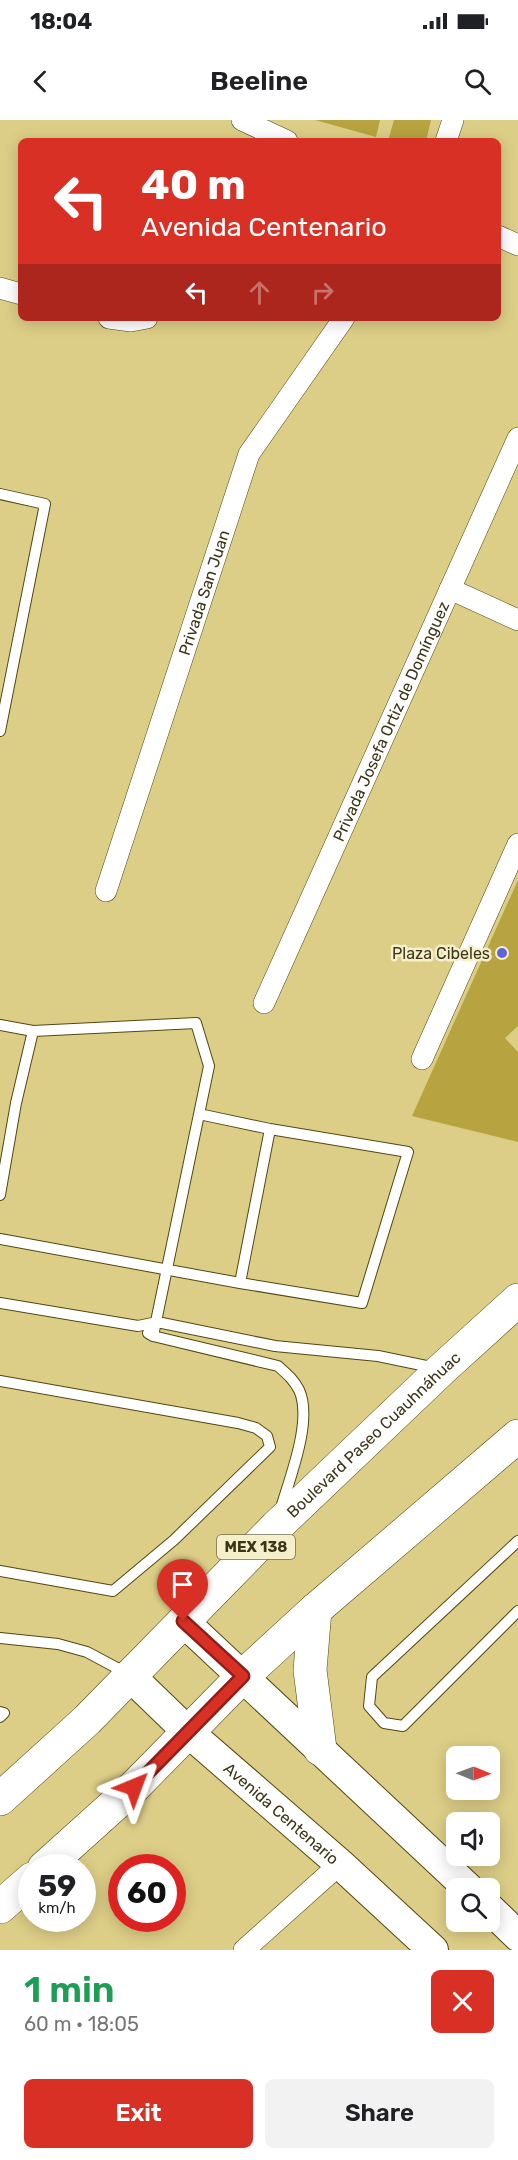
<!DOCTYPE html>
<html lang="en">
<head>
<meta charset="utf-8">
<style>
	body { margin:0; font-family:Rubik,sans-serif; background:#f2f2f2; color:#202124; height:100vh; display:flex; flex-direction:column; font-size:22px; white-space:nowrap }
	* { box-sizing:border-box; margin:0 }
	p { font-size:20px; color:#757577 }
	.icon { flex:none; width:33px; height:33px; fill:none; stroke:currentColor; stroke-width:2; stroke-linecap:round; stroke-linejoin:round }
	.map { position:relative; height:1830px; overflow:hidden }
	.side { display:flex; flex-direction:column; background:#fff; flex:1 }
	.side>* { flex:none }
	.top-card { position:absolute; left:18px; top:18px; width:483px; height:183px; border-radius:9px; box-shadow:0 3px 15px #0003; background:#d93025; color:#fff; overflow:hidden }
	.needle { width:39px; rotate:91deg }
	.controls { position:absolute; left:446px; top:1626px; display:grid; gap:12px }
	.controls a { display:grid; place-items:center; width:54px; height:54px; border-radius:9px; background:#fff; box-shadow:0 3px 15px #0003; font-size:30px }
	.speed { position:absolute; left:18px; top:1734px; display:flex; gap:12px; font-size:30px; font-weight:700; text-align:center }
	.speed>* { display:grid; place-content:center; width:78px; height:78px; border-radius:50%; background:#fff; box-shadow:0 3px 15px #0003; line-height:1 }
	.speed small { font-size:15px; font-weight:400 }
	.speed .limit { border:9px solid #d22; background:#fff; color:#111 }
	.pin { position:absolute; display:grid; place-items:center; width:51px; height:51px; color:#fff; margin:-62px -26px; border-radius:50% 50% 50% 0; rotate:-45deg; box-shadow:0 0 6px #0007 }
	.pin .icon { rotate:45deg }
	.me { position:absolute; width:66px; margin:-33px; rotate:44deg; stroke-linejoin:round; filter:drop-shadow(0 0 4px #0008) }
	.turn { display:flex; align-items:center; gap:21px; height:126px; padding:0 24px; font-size:27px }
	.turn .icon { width:78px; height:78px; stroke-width:2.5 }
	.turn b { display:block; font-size:42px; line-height:51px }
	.lanes { display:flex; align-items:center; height:57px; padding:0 24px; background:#0003; justify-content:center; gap:30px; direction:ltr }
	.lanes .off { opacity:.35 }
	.round { display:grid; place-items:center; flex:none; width:63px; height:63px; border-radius:9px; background:#f2f2f2 }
	.overview { display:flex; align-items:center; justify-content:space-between; height:102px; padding:0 24px }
	h1 { font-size:36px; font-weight:600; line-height:45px; color:#1e9e55 }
	.action { display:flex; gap:12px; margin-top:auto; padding:12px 24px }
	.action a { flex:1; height:69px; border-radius:9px; background:#d93025; color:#fff; font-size:24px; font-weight:600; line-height:69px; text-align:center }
	.action a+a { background:#f2f2f2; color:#202124 }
	.status { display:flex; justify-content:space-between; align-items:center; height:42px; padding:0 30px; background:#fff; direction:ltr }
	.status svg { height:16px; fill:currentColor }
	header { display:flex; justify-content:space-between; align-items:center; height:78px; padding:0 24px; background:#fff; font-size:27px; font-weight:600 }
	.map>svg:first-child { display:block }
	.building { fill:#b7a33f }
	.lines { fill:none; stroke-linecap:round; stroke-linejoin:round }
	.lane-casing { stroke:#524710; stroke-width:12 }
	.street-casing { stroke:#524710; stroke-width:22 }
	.secondary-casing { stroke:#524710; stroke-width:32 }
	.primary-casing { stroke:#524710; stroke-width:34 }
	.lane { stroke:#fff; stroke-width:10 }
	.street { stroke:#fff; stroke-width:21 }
	.secondary { stroke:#fff; stroke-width:30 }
	.primary { stroke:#fff; stroke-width:33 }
	.route-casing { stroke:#8d1f18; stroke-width:15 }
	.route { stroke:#d93025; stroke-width:10 }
	.poi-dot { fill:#6064dc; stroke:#f6efcc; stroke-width:2 }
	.labels { text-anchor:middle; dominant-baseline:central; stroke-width:5; stroke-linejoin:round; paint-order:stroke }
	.shield { fill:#f6efcc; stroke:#746e4e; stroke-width:1.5 }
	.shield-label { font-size:15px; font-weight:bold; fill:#3c3618 }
	.street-label { font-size:16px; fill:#3c3618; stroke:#f6efcc }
	.poi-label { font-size:16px; fill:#3c3618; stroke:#f6efcc; text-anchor:end }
</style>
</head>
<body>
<div class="status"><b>18:04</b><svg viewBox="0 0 49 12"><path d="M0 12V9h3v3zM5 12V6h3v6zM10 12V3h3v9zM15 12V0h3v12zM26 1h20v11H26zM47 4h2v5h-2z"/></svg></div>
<header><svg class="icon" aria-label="back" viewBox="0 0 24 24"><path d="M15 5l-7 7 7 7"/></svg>Beeline<svg class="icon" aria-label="search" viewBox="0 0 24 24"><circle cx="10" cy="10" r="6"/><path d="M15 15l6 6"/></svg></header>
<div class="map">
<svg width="518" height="1830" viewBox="0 0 518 1830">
	<rect width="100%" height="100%" fill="#ddce87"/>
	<path class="building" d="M315,0h65l-4,17z
		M394,0h37l-5,21h-38z
		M518,760v146l-13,12 13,14v90l-106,-26z"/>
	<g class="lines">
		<g class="lane-casing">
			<path id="lane" d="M0,374l45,10 -45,227
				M0,905l33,6 163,-8 13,43 -56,270
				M0,1075l16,-92 17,-72
				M0,1119l240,44 30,-154 -71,-15
				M240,1163l122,20 46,-151 -138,-23
				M0,1183l138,23 19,-4 118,24 103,10 58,12
				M148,1213l5,3 125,30c9,8 16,14 21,24 14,30 -9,87 -18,118
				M0,1261l238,42 18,5 11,8 3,11 -96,93 -61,51 -113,-20
				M518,1421l-146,136 -3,29 15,17 19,3 115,-115
				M0,1518l58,6 29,8 41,22
				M0,1592l4,1 -4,4"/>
		</g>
		<g class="street-casing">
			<g id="street">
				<path d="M242,0l45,21"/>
				<path d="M446,21l7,-21"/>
				<path d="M498,116l20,9"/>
				<path d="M0,168l21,6"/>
				<path d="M109,198l22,3 16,-3"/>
				<path d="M450,469l68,31"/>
				<path id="s1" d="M106,771l143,-437 95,-136"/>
				<path id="s2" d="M264,883l254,-565"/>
				<path d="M422,939l96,-215"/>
				<path d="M244,1830l96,-86"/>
			</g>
		</g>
		<g class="secondary-casing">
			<g id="secondary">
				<path d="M183,1501l285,267"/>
				<path id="s3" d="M129,1555l59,57 152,132 93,86"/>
				<path d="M489,1788l29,28"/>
			</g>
		</g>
		<g class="primary-casing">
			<g id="primary">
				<path d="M315,1490l-5,60 10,79"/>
				<path id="s4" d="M0,1679l87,-79 189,-193 166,-158 76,-69"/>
				<path d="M44,1748l90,-81 109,-111 72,-66 203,-174"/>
				<path d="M0,1787l32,-28"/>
			</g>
		</g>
		<use href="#lane" class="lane"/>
		<use href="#street" class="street"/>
		<use href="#secondary" class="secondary"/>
		<use href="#primary" class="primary"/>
	</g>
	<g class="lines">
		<g class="route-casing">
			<path id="route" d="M134,1667l109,-111 -60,-55"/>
		</g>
		<use href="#route" class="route"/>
	</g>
	<circle class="poi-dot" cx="502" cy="833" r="6"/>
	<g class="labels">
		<rect class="shield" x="217" y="1415" width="78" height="24" rx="4.5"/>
		<g class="shield-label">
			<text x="256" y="1427">MEX 138</text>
		</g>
		<g class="street-label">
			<text stroke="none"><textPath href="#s1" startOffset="314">Privada San Juan</textPath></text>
			<text stroke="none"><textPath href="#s2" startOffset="309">Privada Josefa Ortiz de Domínguez</textPath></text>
			<text stroke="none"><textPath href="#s4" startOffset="522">Boulevard Paseo Cuauhnáhuac</textPath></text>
			<text stroke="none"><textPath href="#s3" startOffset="206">Avenida Centenario</textPath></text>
		</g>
		<g class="poi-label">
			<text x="490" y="833">Plaza Cibeles</text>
		</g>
	</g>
</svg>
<div class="controls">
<a><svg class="needle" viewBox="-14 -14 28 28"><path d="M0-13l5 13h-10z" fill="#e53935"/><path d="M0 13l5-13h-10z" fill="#757577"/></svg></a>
<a><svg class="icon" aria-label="sound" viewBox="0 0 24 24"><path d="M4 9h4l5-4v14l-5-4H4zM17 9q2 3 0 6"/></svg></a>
<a><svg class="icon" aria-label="search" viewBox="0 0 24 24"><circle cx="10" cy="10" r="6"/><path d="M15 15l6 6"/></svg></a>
</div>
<div class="speed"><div>59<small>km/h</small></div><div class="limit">60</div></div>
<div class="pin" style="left:183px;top:1501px;background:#d93025"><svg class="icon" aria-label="arrive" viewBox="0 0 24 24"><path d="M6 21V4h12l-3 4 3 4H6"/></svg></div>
<svg class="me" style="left:134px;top:1667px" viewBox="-20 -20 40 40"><path d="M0-17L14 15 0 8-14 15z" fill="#d93025" stroke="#fff" stroke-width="4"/></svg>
<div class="top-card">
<div class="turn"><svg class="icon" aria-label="left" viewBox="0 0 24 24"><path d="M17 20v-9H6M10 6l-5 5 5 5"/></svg><div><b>40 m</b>Avenida Centenario</div></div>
<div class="lanes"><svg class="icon" aria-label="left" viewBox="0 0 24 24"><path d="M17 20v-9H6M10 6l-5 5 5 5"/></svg><svg class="icon off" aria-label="ahead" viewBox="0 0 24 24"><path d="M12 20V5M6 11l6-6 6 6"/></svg><svg class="icon off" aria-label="right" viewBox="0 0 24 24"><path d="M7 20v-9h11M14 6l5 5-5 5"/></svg></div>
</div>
</div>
<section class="side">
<div class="overview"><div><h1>1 min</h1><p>60 m · 18:05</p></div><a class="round" style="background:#d93025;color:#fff"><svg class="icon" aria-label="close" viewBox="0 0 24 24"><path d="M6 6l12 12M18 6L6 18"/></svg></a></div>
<div class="action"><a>Exit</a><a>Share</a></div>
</section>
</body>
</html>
